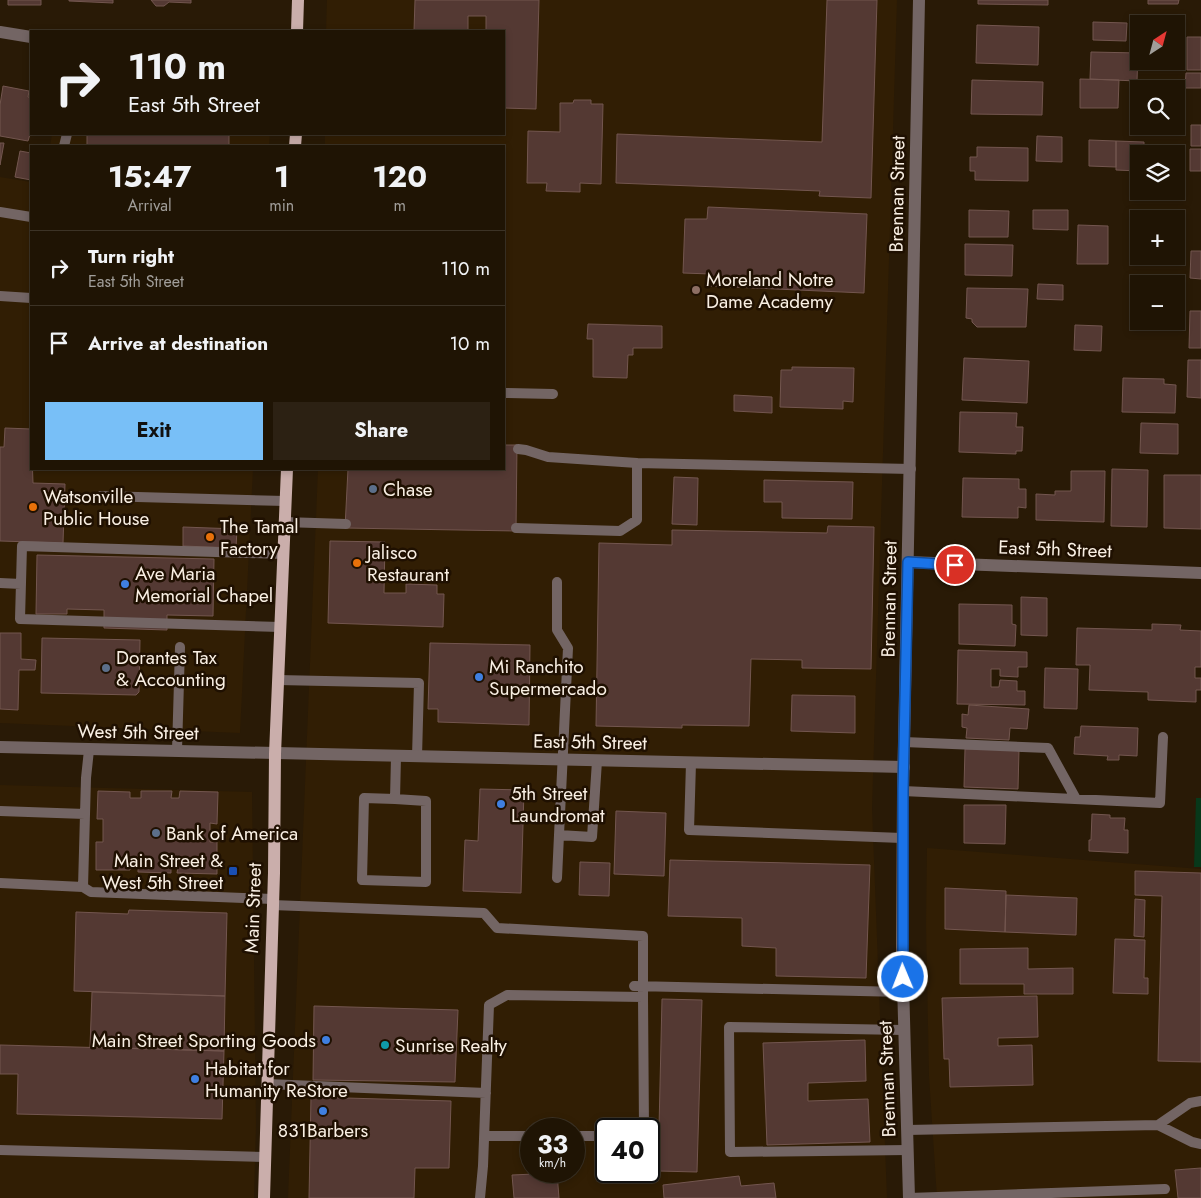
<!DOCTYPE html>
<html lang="en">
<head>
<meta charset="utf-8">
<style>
	body { margin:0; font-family:Jost,sans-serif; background:#2c2113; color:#f1f3f6; height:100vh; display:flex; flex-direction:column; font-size:19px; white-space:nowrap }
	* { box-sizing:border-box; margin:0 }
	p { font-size:16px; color:#a19e9a }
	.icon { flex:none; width:28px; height:28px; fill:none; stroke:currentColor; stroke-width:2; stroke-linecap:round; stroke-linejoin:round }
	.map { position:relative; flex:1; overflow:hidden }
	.sheet { position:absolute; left:30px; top:145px; width:475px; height:325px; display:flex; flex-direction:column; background:#1f1404; border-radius:0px; box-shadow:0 2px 8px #0003,0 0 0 1px #3c3326 }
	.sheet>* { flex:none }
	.top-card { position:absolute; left:30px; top:30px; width:475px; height:105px; border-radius:0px; box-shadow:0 2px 8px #0003,0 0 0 1px #3c3326; background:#1f1404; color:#f1f3f6; overflow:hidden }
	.needle { width:32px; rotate:36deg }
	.controls { position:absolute; left:1130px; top:15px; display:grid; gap:10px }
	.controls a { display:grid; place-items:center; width:55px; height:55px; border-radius:0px; background:#1f1404; box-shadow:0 2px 8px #0003,0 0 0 1px #3c3326; font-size:25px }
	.speed { position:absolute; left:520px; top:1118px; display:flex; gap:10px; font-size:25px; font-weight:700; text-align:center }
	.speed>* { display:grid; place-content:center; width:65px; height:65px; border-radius:50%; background:#1f1404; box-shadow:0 2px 8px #0003,0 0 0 1px #3c3326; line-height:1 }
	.speed small { font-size:12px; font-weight:400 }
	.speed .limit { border:2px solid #111; border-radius:8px; background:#fff; color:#111 }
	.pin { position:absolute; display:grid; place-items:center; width:42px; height:42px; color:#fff; margin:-21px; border:2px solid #fff; border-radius:50%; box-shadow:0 1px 5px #0007 }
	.me { position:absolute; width:55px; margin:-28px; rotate:359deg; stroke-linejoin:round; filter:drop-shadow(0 0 4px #0008) }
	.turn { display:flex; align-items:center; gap:18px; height:105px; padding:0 15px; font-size:22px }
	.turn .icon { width:65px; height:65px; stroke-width:2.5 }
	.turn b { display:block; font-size:35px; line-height:42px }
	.eta { display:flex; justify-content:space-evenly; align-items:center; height:85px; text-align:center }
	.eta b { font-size:30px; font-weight:700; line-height:35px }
	.primary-button { display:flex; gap:10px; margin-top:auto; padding:10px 15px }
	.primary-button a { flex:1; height:58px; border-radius:0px; background:#78bff7; color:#111; font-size:20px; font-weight:700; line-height:58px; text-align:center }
	.primary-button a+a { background:#2c2113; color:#f1f3f6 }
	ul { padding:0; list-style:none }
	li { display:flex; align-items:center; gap:15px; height:75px; padding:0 15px; border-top:1px solid #3c3326 }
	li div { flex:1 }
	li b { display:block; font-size:19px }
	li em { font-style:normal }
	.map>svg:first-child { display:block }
	.built { fill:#311e04; fill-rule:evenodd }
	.green { fill:#08381a }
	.building { fill:#543933; stroke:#73564f }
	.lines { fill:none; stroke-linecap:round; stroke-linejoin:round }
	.service { stroke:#736564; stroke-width:10 }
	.minor { stroke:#736564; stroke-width:12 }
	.tertiary { stroke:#736564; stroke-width:12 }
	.primary { stroke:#caaeab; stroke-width:12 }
	.route-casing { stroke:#114b97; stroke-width:12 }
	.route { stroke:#1a73e8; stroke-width:9 }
	.education-dot { fill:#8d6e63; stroke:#1f1001; stroke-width:2 }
	.service-dot { fill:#5c6f8a; stroke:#1f1001; stroke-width:2 }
	.food-dot { fill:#e8710a; stroke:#1f1001; stroke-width:2 }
	.shop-dot { fill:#3f7fe0; stroke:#1f1001; stroke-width:2 }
	.transit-dot { fill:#1a4fb4; stroke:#1f1001; stroke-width:2 }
	.culture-dot { fill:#0f9aa8; stroke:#1f1001; stroke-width:2 }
	.labels { text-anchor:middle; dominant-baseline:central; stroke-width:5; stroke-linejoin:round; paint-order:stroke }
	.street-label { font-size:19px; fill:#f9efe3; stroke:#1f1001 }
	.poi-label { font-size:19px; fill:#f9efe3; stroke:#1f1001; text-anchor:start }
</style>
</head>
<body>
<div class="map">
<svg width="1201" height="1198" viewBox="0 0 1201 1198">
	<rect width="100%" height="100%" fill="#291a06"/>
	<path class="built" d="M327,0h570l-25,808 15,390h-599l30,-729h186v-323h-179v-12h179v-103h-178zM531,1129h43v42h-43zM606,1129h43v42h-43z
		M52,134h218l-1,12h-219z
		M0,177l31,5v287h222l-13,264 -240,-10z
		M0,785l252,7 4,333 -2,73h-254z
		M927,848l274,21v329h-264l-8,-122 -3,-151z"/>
	<path class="green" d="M1196,798h5v69h-7z"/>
	<path class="building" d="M8,0h33v5h-33z
		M69,0h44v3l-44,-2z
		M151,0h40v3l-22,-1 -5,4h-8z
		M415,0h124l-3,109 -32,-1v-77h-18v-15h-18v15h-54z
		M827,0h50l-6,198 -52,-2 1,-5 -204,-8 1,-49 205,8z
		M978,0h70v5l-70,-1z
		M1148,0h31l-1,4h-30z
		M1093,22l34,1 -1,18 -33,-1z
		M977,25l62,2 -1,38 -62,-2z
		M1187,37h14v33h-14z
		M1091,52l47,1 -1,28 -47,-2z
		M1186,73h15v15h-16z
		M1080,79l39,1 -1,28h-38z
		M972,80l71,2 -1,33 -71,-1z
		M3,86l26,5 -1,6 3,1v33l-3,10 -28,-5v-31z
		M1142,87l37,1 -2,42h-36v-4h35v-37h-34z
		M574,100h17v4h12l-2,80 -21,-1v9l-34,-1 1,-8h-20l1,-52 32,1v-29h13z
		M1191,125h10v21h-10z
		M87,134h142v12h-142z
		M1037,136l25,1v25l-26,-1z
		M1089,140l27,1v26l-27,-1z
		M1116,141l28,1v12h-5v17l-23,-1z
		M0,143h4l-4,22z
		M977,147l51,1v33l-53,-1v-9h-5v-14h7z
		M1190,149h11v22h-11z
		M20,151l11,2v27l-16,-3z
		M708,207l159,7 -3,79 -154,-7 1,-12 -28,-1 2,-54h22z
		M969,210l40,1 -1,26h-39z
		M1033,210h35v20l-35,-1z
		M1078,225l30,1v38h-31z
		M965,244l48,1 -1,31 -47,-1z
		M1191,251h10v28l-11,-1z
		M1038,284l25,1v15l-26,-1z
		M967,288l61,1 -2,38h-49l-5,-5v-3l-6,-1z
		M1190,311h11v37h-12z
		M588,324l74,2v22h-29v7h-5l-1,23 -34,-1v-38h-6z
		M1075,325l27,1 -1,25 -27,-1z
		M964,358l65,3 -2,42 -65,-3z
		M1188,360h13v38l-14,-1z
		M792,367l62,1 -1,34 -10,-1v8l-63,-2 1,-37h11z
		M1123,378l41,1v5l12,1 -1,28 -53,-1z
		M734,395l38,2v16l-38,-2z
		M960,412l57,1 -1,14h7l-1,24h-6v3l-57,-2z
		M1141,423l37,1v30l-38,-1z
		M5,428l26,1 2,54 32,1 -2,59 -63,-2v-94h4z
		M504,445h13l-1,86 -171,-3 3,-59h156z
		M1112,469l36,1 -1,57 -36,-1z
		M1071,471h34l-1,51 -68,-2v-26l19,1v-4h16z
		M1164,475h37v54l-37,-1z
		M674,477l24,1 -1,47 -25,-1z
		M963,478l56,1v10h7v19l-8,-1v11l-56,-1z
		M764,480l89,2 -1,37 -70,-1v-16h-18z
		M828,526l46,1 -3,142 -69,-1v-8l-51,-1 -2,67 -67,-1v3l-86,-2 3,-183 73,2v-15l155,3z
		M183,527l54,2 -1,19 -53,-2z
		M330,541l55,1 -1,51h22v-9l31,1v9h7l-1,33 -115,-4z
		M37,555l177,4 -1,57 -46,-1v15l-63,-2v-18l-37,-1v5h-31z
		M1021,597l26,1v38l-26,-1z
		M959,604l53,1v19l4,1 -1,21 -56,-2z
		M1152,624l29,1 -1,5 21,1v36h-6v11h6v12h-5v12l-48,-2v-8l-59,-2 1,-25h-14l1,-37 75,2z
		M0,633h21v26l15,1 -1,10h-16l-1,40 -18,-1z
		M42,638l98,2 -1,52 -3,3 -95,-2z
		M430,643l100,2 -1,80 -91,-3v-13h-10z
		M958,650l69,2v15h-9v10l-18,-1v-7h-9v18h8l1,-7 17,1v10h8v14l-68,-1z
		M1045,668l33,1 -1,40 -33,-1z
		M792,695l63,1v37l-64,-2z
		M969,705l60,4 -2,20 -17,-1 -1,12 -43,-2 1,-10 -5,-1v-13l6,1z
		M1081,726l57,2 -1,28 -18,-1v5h-12l1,-4 -34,-2 1,-17h5z
		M965,749l54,1 -1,39 -54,-2z
		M480,789l44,1 -3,103 -58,-2 2,-51 13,1z
		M98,791l32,1v6h11v-7h31l-1,7h8l1,-7 38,1 -1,32 -7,-1v19h7v32l-40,-1 1,-6 -7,-1v7l-33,-1v-7h-8v5h-34v-28h7v-23h-6z
		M964,805h42l-1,39 -41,-1z
		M616,811l50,2 -2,63 -50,-2z
		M1092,814l18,1v3h15l-1,12h4v23l-39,-2v-11h2z
		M670,860l200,5 -4,113 -90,-2v-28l-34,-2v-28l-74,-2z
		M580,862l30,1 -1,33 -30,-1z
		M1135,871l66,2v189l-43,-1 4,-165 -27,-1z
		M945,888l61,3 -1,41 -60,-3z
		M1006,895l71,3 -1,37 -71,-3z
		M1135,899l10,1 -1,37 -10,-1z
		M129,910l98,3 -2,83 -151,-5 2,-79 52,2z
		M1115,939l30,1 -1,38h4v16l-35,-1z
		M1028,948v21l45,-1v26h-49v-10h-64v-35z
		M92,992l133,4 -1,55 -134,-4z
		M1037,996l1,41 -40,1v8l34,-1 1,40 -83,2 -1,-28h-5l-2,-61z
		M662,999l40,1 -5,172 -39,-1z
		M314,1006l144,4 -3,72 -142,-2z
		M865,1040l1,41 -58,2v18l60,-2 2,43 -103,3 -4,-102z
		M0,1045l224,6 -2,68 -205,-5 1,-40h-18z
		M311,1097l140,4 -2,67h-34l-1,30h-105z
		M1201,1168v30h-23l-3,-28z
		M557,1173l2,25h-45l-2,-23z
		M739,1176l2,10 33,-3 2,15h-112l-1,-13z"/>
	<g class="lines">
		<path class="service" d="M64,146l3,-12
			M0,212l31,5
			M0,296l31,2
			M504,393l49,1
			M637,463l274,6
			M101,496l184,5
			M284,522l62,2
			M516,528l104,3 17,-11v-57l-89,-6 -22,-7 -8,-1
			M557,582v48l11,18 -9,187 33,2 5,-76
			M0,583l21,1
			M280,627l-260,-8 2,-73 261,8
			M278,680l141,3 -2,74
			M904,742l144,6 28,51
			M177,750l3,-103
			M691,763l-2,67 213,8
			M903,791l257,12 3,-66
			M395,799l31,2v81l-64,-2 2,-82 31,1 1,-42
			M0,811l85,3
			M557,878l2,-43
			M0,883l83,4 3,-109 3,-28
			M83,887l8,5 181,7
			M272,905l212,8 13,15 146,8v61
			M634,986l269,6
			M904,1030l-175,-3 1,125 178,-2
			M267,1084l219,9
			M1158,1125l34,17 9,2
			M907,1130l251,-5 32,-22 11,-2
			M484,1136h47
			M574,1136h32
			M0,1150l265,7
			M480,1198l3,-32 6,-161 18,-10 136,2 1,132
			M909,1198l256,-9"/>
		<path class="minor" d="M0,32l31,5
			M908,562l293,11
			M0,747l904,20"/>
		<path class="tertiary" d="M909,1198l-7,-251 1,-156 16,-791"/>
		<path class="primary" d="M297,31l1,-31
			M295,146l1,-12
			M264,1198l10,-325 1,-119 12,-285"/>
	</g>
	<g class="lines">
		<g class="route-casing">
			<path id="route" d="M903,977v-186l5,-229 47,3"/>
		</g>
		<use href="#route" class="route"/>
	</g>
	<circle class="education-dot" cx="696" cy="290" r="5"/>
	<g class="service-dot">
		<circle cx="373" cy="489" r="5"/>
		<circle cx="106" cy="668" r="5"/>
		<circle cx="156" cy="833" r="5"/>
	</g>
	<g class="food-dot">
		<circle cx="33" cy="507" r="5"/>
		<circle cx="210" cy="537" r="5"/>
		<circle cx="357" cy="563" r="5"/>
	</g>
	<g class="shop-dot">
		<circle cx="125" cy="584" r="5"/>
		<circle cx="479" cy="677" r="5"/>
		<circle cx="501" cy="804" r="5"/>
		<circle cx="326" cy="1040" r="5"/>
		<circle cx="195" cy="1079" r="5"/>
		<circle cx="323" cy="1111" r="5"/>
	</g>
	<rect class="transit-dot" x="228" y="866" width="10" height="10" rx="2.5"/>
	<circle class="culture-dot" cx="385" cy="1045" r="5"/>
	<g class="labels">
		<g class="street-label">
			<text transform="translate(897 194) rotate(-89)">Brennan Street</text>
			<text transform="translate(1055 549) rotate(2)">East 5th Street</text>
			<text transform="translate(889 599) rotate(-89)">Brennan Street</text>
			<text transform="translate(138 732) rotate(1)">West 5th Street</text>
			<text transform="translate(590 742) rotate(1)">East 5th Street</text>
			<text transform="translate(253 908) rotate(-88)">Main Street</text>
			<text transform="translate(887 1079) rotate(-92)">Brennan Street</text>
		</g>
		<g class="poi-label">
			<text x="706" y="279">Moreland Notre<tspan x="706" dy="22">Dame Academy</tspan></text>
			<text x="383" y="489">Chase</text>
			<text x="43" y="496">Watsonville<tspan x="43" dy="22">Public House</tspan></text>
			<text x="220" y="526">The Tamal<tspan x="220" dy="22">Factory</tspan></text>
			<text x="367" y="552">Jalisco<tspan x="367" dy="22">Restaurant</tspan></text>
			<text x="135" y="573">Ave Maria<tspan x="135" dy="22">Memorial Chapel</tspan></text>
			<text x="116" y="657">Dorantes Tax<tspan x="116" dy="22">&amp; Accounting</tspan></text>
			<text x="489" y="666">Mi Ranchito<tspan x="489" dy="22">Supermercado</tspan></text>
			<text x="511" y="793">5th Street<tspan x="511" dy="22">Laundromat</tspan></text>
			<text x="166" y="833">Bank of America</text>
			<text x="223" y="860" text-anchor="end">Main Street &amp;<tspan x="223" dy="22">West 5th Street</tspan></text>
			<text x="316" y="1040" text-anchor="end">Main Street Sporting Goods</text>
			<text x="395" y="1045">Sunrise Realty</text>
			<text x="205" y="1068">Habitat for<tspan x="205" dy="22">Humanity ReStore</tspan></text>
			<text x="323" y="1130" text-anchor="middle">831Barbers</text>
		</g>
	</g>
</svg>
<div class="controls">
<a><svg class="needle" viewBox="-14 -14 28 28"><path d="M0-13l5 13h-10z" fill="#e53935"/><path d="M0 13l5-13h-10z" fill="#a19e9a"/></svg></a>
<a><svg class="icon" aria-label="search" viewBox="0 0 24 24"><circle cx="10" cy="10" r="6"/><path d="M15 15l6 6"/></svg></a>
<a><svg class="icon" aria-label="layers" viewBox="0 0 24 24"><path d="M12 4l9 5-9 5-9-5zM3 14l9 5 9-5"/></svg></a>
<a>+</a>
<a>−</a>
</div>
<div class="speed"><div>33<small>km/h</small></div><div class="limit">40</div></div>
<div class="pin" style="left:955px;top:565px;background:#d93025"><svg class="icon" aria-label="arrive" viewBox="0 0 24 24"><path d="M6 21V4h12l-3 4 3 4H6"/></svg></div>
<svg class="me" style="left:903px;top:977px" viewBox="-20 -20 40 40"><circle r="17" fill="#1a73e8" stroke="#fff" stroke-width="3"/><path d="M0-11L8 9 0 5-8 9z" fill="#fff"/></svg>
<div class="top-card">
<div class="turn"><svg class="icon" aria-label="right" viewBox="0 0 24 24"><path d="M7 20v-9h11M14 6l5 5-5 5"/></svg><div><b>110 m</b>East 5th Street</div></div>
</div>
<section class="sheet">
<div class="eta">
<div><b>15:47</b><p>Arrival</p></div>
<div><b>1</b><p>min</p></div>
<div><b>120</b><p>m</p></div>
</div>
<ul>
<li><svg class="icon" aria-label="right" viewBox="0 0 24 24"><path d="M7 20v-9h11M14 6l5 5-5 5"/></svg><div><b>Turn right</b><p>East 5th Street</p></div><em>110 m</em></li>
<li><svg class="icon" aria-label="arrive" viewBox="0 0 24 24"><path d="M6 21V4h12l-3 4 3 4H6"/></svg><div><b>Arrive at destination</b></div><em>10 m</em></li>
</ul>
<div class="primary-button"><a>Exit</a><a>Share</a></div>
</section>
</div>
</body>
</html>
